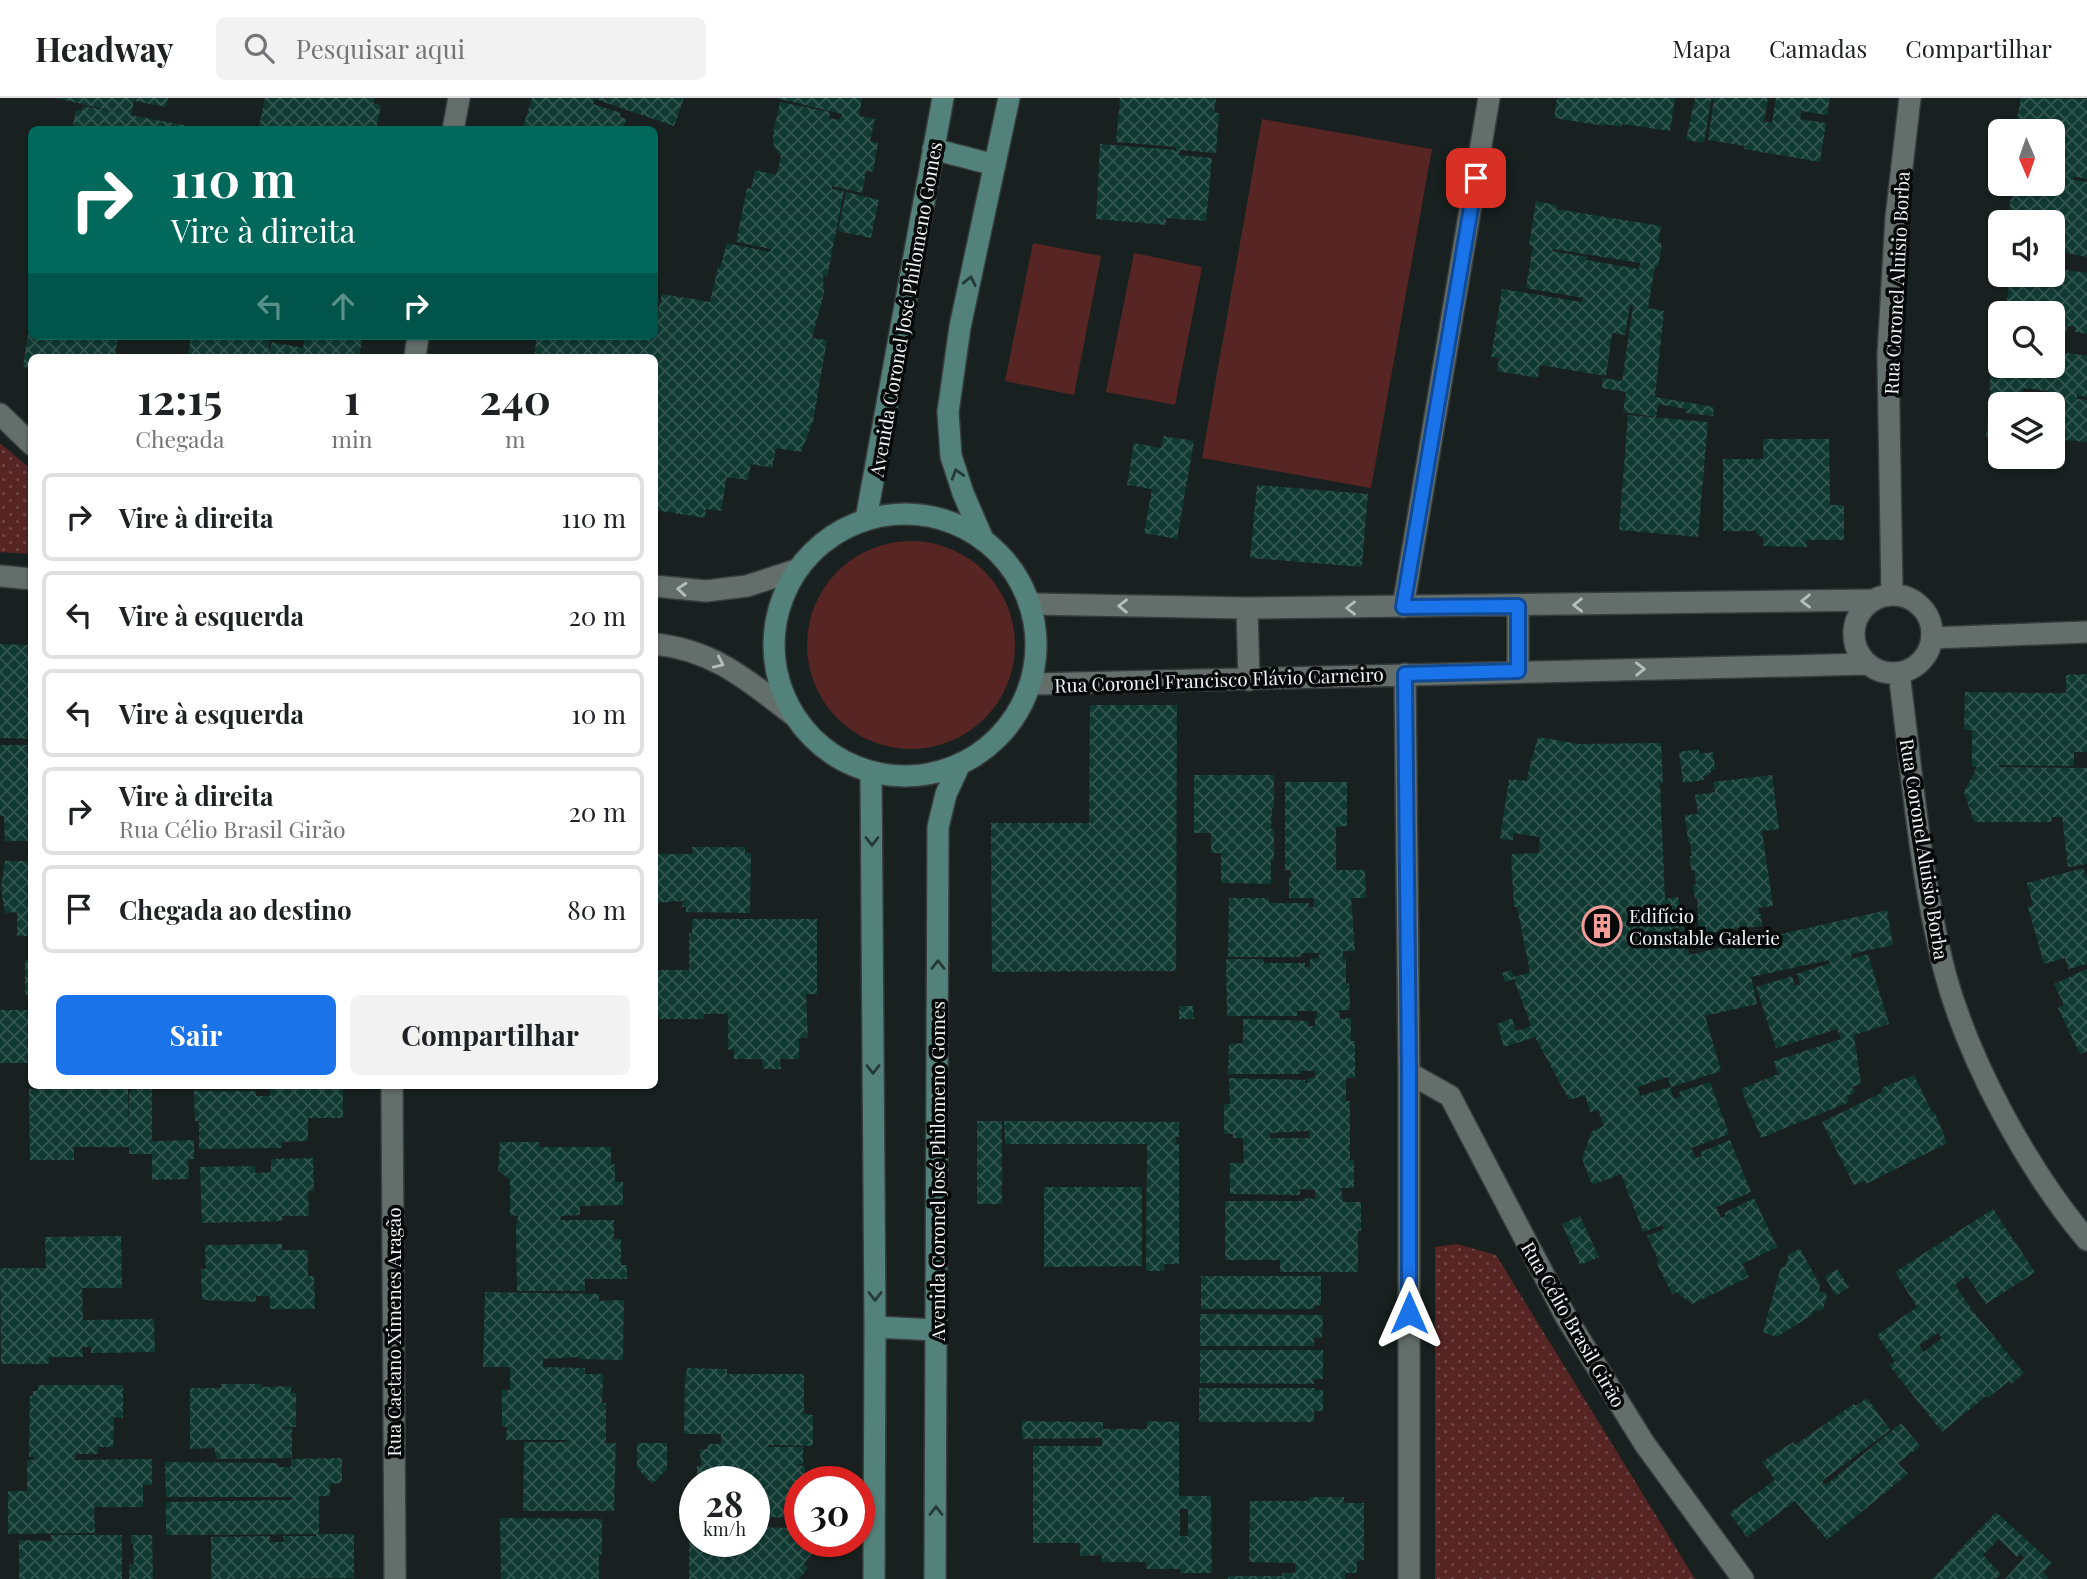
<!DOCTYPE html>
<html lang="pt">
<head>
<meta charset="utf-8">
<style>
	body { margin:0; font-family:"Playfair Display",serif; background:#f2f2f2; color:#202124; height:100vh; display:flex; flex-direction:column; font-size:26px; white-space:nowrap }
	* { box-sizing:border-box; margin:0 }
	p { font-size:23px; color:#757577 }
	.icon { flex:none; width:38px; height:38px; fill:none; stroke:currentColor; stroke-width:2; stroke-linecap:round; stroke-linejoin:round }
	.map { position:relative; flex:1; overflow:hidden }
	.panel { position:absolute; left:28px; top:256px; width:630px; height:735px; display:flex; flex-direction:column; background:#fff; border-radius:10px; box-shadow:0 2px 5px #0004 }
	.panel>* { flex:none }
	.guide { position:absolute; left:28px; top:28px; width:630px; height:214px; border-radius:10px; box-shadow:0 2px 5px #0004; background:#00695c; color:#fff; overflow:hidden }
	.needle { width:46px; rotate:178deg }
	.controls { position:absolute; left:1988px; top:21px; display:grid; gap:14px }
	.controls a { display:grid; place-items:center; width:77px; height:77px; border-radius:10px; background:#fff; box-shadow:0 2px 5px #0004; font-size:35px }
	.speed { position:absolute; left:679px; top:1368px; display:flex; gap:14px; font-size:35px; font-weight:700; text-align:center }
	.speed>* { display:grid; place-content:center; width:91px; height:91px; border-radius:50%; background:#fff; box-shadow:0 2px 5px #0004; line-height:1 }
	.speed small { font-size:18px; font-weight:400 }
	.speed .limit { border:10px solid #d22; background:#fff; color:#111 }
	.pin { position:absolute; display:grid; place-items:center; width:60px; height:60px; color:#fff; margin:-30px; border-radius:14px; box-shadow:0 4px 10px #0006 }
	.me { position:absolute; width:77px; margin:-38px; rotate:0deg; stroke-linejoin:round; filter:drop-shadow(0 0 5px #0008) }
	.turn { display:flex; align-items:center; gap:24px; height:147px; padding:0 28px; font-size:32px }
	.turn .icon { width:91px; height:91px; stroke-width:2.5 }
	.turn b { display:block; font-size:49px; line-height:60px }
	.lanes { display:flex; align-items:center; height:66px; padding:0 28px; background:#0003; justify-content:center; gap:35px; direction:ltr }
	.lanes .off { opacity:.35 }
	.eta { display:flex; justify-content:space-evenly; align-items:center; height:119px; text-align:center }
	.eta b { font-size:42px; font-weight:700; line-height:49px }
	.action { display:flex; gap:14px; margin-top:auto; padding:14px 28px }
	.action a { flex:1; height:80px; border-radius:10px; background:#1a73e8; color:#fff; font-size:28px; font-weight:700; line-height:80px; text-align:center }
	.action a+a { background:#f2f2f2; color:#202124 }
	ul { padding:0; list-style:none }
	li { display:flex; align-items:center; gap:21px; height:88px; margin:0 14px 10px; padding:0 14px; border:4px solid #e0e0e0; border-radius:10px }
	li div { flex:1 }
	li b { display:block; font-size:26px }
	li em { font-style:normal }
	header { display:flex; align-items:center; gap:42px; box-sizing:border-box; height:98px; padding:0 35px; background:#fff; border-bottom:2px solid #e0e0e0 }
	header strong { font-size:33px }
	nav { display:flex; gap:38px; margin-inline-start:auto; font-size:24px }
	.search { width:490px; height:63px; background:#f2f2f2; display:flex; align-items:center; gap:18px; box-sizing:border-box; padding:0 24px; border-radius:10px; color:#757577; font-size:26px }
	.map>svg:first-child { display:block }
	.green { fill:#582525 }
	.park { fill:url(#park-dots) }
	.building { fill:url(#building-cross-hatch); fill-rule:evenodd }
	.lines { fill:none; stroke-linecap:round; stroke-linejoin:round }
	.minor-casing { stroke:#373d3c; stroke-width:24 }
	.secondary-casing { stroke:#373d3c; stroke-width:24 }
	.minor { stroke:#646f6c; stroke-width:21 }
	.secondary { stroke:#53827a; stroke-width:21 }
	.oneway { stroke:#253936 }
	.oneway2 { stroke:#b7bfbd }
	.route-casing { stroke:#114b97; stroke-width:18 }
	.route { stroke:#1a73e8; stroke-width:12 }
	.labels { text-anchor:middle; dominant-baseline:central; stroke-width:7; stroke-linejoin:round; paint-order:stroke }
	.street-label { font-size:19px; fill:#eef4f3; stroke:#060909 }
	.poi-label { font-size:19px; fill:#eef4f3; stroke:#060909; text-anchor:start }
</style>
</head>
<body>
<header>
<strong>Headway</strong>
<div class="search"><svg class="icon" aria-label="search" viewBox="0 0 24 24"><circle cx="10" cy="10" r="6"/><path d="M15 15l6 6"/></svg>Pesquisar aqui</div>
<nav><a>Mapa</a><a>Camadas</a><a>Compartilhar</a></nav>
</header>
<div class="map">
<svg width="2087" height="1481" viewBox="0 0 2087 1481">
	<defs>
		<pattern id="park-dots" width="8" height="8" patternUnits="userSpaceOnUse" patternTransform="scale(1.75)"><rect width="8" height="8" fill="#582525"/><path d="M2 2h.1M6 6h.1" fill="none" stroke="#704545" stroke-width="1.8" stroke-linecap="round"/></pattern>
		<pattern id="building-cross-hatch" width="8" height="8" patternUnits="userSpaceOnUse" patternTransform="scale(1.75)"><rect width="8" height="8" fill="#103932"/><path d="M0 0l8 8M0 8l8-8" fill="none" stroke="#335650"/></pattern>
	</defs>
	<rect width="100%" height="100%" fill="#18211f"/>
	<path class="green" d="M1262,21l170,30 -61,339 -169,-30z
		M1033,145l68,13 -27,139 -69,-14z
		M1134,155l68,14 -27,138 -69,-13z
		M807 547a104 104 0 1 1 208 0a104 104 0 1 1-208 0Z"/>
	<path class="park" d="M0,345l31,26v85l-31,-2z
		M1457,1146l39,11 199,324h-260v-332z"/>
	<path class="building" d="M55,0h113l-2,9 -32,-6 -3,14 62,12v3h-121l4,-20 6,1 1,-5 34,6z
		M265,0h110l-2,5 8,2 -5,25h-107l-10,-3z
		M532,0h152l-10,28 -79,-27 -2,5 28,9 -1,4 6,2 -3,11h-101z
		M776,0h86l-3,18 16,3 -5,22 8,2 -5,29 -7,-1 -4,22 -30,-7v3l12,2 -17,86 -4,-2 1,18 -12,45 15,2 -14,82 -12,30 -25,-4 -4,20 -21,-4 -3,16 -21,-3 -6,34 -15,-2 -1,9 -51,-8v-153h-120l3,-21h117v-22h3l5,-20 48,8 8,-35 2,1 7,-25 43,9 1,-3 -35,-7 11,-54 4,1 4,-19 21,5 5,-18 -7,-11 -1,-12 7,-32 50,10 -1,6 11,2 2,-6z
		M1120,0h96l-2,14 5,1 -3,40 -36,-3 -1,5 33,3 -6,63 -40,-3v7l-70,-6 4,-75 76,6v-3l-60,-5z
		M1557,0h118l-5,33 -48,-7v3l-17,-3v2l-51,-8z
		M1695,0h73l-4,23 8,2 4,-25h54l-3,17 -25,-4 -2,8 26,4 -6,39 -76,-13 1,-3 -37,-6 6,-40h-3l-7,43 -18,-3z
		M2021,0l66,1v80l-14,-3v4l14,2v75l-25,-5 -3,13 -6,-1v-42h-42l3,-12 -5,-1 5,-25h39v-53h-38z
		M846,94l33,8 -8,38 -33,-7z
		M1536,103l20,4v4l105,17 -3,16 4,2 -4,23 -3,-1 -7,42 16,3 -9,86 59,10 -1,9 -27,-3 1,-4 -29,-5 -2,13 -33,-5 3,-20 -24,-4 1,-10 19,3 11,-75 -3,-1 -5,30 -13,-2 -6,43 -66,-11 -2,13 -41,-7 2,-13 -8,-1 11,-68 79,13 2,-4 -57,-10 7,-42 -4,-1zM1553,151l87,14v1l-1,5 -53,-9 1,-3 -35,-6z
		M2053,170l34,5v61l-12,-2v-5l-8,-1 -4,26 24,4v41l-10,-2v4l10,1v42l-23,-2v2l-11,-1v-37h-53v33h-14l5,-46 -2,-2 6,-46 5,1v22h53v-53h-48l4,-29 10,2 1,-11h33zM2023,290l25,3v5l-26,-3z
		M30,223l2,15h86l-3,21h-83v11l-9,-1z
		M191,238h79l-2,13h2l2,-7 31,6 2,-12h58l-4,21h-171z
		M1628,317l80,7 -10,115 -79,-7z
		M1163,338l31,5 -17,98 -33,-6 8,-44 -25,-4 7,-42 27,5z
		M1763,341h66l1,66h14v35h-38l1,7 -44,-1v-8l-6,-4 -1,-3h-33v-72h40z
		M1257,387l111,9 -6,73 -112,-9z
		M0,546l32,1v94l-32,-1z
		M2087,576v78h-13v14l-75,-1v2l88,1v96l-19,3 -6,-50h-11l1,5h-78l-10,-30 13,-25h-5v-37h-8l1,-38 101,1v-18z
		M1090,607h87l-1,266 -184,1 -1,-149h98z
		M1538,639l42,7 81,-1 2,40h-3l5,116 13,-2 11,58 198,-45 6,35 -42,9 1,5 16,-5 21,70 -35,11 7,49 -9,3 3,5 -8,4 2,6 -88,36 -20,-49 37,-15 -4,-13 67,-22 -4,-10 -61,19 -20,-61 36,-11 3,10 5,-1 -3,-11 33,-11 -1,-3 -78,17 6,27 -52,12 16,55 -50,16 -3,-10 -31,10 3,9 30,-9 4,12 7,-3 -2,-4 31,-10 19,52 -38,14 5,10 6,-2 -1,-4 29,-12 21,52 -35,15 1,2 4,9 5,-2 -2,-3 30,-15 23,49 -35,17 7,13 -57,27 -16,-12 -4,2 -16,-32 3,-1 -12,-25 17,-7 -2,-4 -19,7 -22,-58 -29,11 -10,-27 10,-27 12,-5 -6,-16 -8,2 -5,-17 -16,5 -34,-63 -31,10 -7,-23 15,-6 4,13 15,-5 -17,-47 -9,3 -3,-9 9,-3 3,7 16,-5 -13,-65h-3l-3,-50 1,-3 27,-1 1,-16 -27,-4v7l-13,-1 9,-60 17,2z
		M0,647h32v263l-4,1v-14h-3v-35h4v-24h-12v-24l-12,1 -4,-25 4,-27h23v-20h-23l-1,-25h-4z
		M1699,651v5l14,-2 2,17h-3l-3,6 -6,1 1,4 -21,3 -4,-31z
		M1194,677h80v33h-2l-1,21h3v31h-3v24l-50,-1v-30h-10v-20h-17z
		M1772,677l7,54 -17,2 11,75 -15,2 1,6h2l1,12 -63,8 -2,-36h-2l-2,-13 3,-1 -2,-14h-3l-1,-14h2l-2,-14h-2l-3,-27 13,-1 -3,-19 20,-3 -2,-10z
		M1285,684h62v44l-11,1v43h29l1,28h-15l4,53h-12v8h3v25l3,-1 1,27h-11l1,9 11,-1v23h4v37h-9v23h4v59h4v28h-13l2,14h18v29h-3v41h-78v-12h-55v-59h80l-1,-3 11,1v-9l-15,-1v6l-70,-1v-31h14l-1,-25h-10v-4h-9v-30h6l-1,-26 76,2v3h3v-5h7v-7h-14v3h-73l1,-30 14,-1v-24l65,2 1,5h6v-8h2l-1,-7h-19v5h-70l-1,-57h37l1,4h41v4h5v-8l9,-1v-5h-17v4h-74l1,-59h39l1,5h40l-1,4h6v-9h-25v-21h2v-7h-6zM1309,1033l1,7h-40v-5z
		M692,749h53v6h6l-1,60 -64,-1v-5h-4l1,-6 -29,2v-49h39z
		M2083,770l4,9v87l-19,5 -3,-11 -21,6 -16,-57 5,-2 -6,-22z
		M692,821h125v75h-11l2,44h-9v21h-19l1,10h-18l-1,-10h-28v-10l-6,1v-36h-24l-1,5h-49v-49h35v-37l3,1z
		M2087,871v82l-7,3 -22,-46 6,-3 -10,-21z
		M1179,908h14l1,13h-15z
		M0,912h28v53h-28z
		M1914,977l18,37 3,1 12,30 -81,41 -2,-3 -10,4 -32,-63 61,-30 -2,-4z
		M128,987v50l1,-43 3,-1 -1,-6h21v56l42,-1v19l-6,1 1,19 -37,1v-26h-23v-7h-55v13h-44l-1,-71h36v-3z
		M270,987h73v33h-35v23l-26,1 -1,6 -82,1v-28h-4l-1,-30h62v5h14z
		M977,1023h25v83h-25z
		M1004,1023l175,1v15h-3v7h3v120h-14l-1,7h-18l1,-127h-142z
		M500,1044h39v5h72v18l4,-1v18h8v23l-43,1v9l-19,1 -1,4h54v19h7v26h6v14h-42v12h-68l-1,-66 1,-1 1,-8 -8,-1v-35l-12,-10z
		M313,1060l1,33h-6l1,25h-27v5l-80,2 -2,-56 55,-1v7l16,-1v-13z
		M1044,1089h98v79l-98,1z
		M1993,1111l42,63 -49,32 -19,-28 -12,9 17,25 52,63 -13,11 -2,-3 -21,17 -2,-2 -44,36 -53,-67 6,-3 -18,-27 40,-28 -22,-35zM1938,1235l4,5 -18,14 -5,-7z
		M1580,1118l19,41 -19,8 -18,-41z
		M121,1138l1,52h-40l1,32 71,-1 1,33 -64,1v-6h-9l1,10h-34v7h-48l-1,-96h46l-1,-31z
		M282,1146v6h26v26h6l1,33h-45v-13h-14v6l-54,-2 -1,-31h5l-1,-24z
		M1800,1151l20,36 -1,6 6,2 2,3 -4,13 -4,2 -5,-1 -2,5 -35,22 -14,-5 18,-65h4l4,-13z
		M1837,1171l12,18 -13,9 -11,-19z
		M1201,1178h120v29l-7,1v3h-113z
		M485,1194l114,2v7l25,-1 -1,60 -44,-1 1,-2 -37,2v8l42,1v6h18l-1,29h4v40h10l-2,68h-91l1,-69h43v-2h-61l1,-13 -5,-1v-36h8v-23h-27z
		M1200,1216l123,1 -1,23 -8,-1v9h-114z
		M1200,1252h123v29h-9v5l-114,-1z
		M687,1270l40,1v5h77v40l9,1v31l-45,-1v2h35v17h-5v1l7,1 -1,16h-4v36l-39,-1v-4h-7v-31l-57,-1v-15h4l-1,-17h7l2,-5h12v-10h-37l1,-59h1z
		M221,1286h41v3l29,-1v7h5v34h-14v2l10,-1v30l-75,1 -3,-11 -24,1v-61h31z
		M38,1287h85v33l-9,-1 -1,30h-15v7h-22v4l-3,2 79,-1v26h-9v22h-49l1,26 -87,1v-43h19v-31h7v-3h-5l1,-61h3v-5h5z
		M1199,1290h116v3l8,-1v21h-9v11h-115z
		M1867,1300l23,32 -68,51 4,4 75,-62 19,23 -22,17 10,11 -81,66 -32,-39 -48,36 -18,-24 46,-33 -13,-18 31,-20 2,3 59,-41 2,2z
		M1022,1323l81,1v7h44v-8l32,1v74h32l1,77h-31v-4h-34l-1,-7h-44v-7l-22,1v-13h-47v-97h69v-8l-80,1zM1180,1411h8v27h-8z
		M637,1345h30v26l-15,15 -15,-16z
		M342,1360v25l-12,1v12h-11v38h35v44l-143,1v-42l59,-1v6h14l-1,-6h33v-2l-150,1v-33l126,-2v-3h-123l-3,-1 -1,-34 113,1v4h13v-8z
		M1309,1399h35v6h20v57l-7,1v12h-12v6h-117v-3h54v-3h13v-10l-46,-1 1,-61h59z
		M1996,1414l56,51 -9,9 5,5 -2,2h-41l19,-21 -4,-4 -3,3 -18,-18 -16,16 18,19 -5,5h-64z
		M500,1420l102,1v35l-3,1v24h-98z
		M800,1422v22h17v6l-13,15 4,5 -9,11h-110v-52h6v15h59v-15l36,1 -1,-7z
		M51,1437h71v44h-103v-39l32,1z
		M131,1437h21l1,44h-24v-14l5,-1 -1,-21 -2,1z"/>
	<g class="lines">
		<g class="minor-casing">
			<path id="minor" d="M453,32l6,-32
				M415,259l3,-21
				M0,316l32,31
				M0,478l32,3
				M654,488l52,5 41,-5 49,-16
				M1892,497l-4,-240 8,-137 14,-120
				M1854 536a39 39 0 1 1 78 0a39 39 0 1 1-78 0Z
				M1032,506l215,4 627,-8
				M1403,509l86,-509
				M1247,510l2,72
				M1932,540l155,-6
				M654,546c58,5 95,37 139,71
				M1518,573v-65
				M1899,575c13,100 21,203 46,300 24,89 83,197 142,267
				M1405,576l4,399v506
				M1033,586l834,-20
				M1409,975l41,23 116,221 78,126 99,136
				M392,987l3,494"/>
		</g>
		<g class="secondary-casing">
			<path id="secondary" d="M933,51l62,16
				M774 547a131 131 0 1 1 262 0a131 131 0 1 1-262 0Z
				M866,421l77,-421
				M982,439l-19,-44 -12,-37 -3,-44 12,-85 49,-229
				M871,675l4,554 -1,252
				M875,1229l61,3
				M935,1481l3,-752 8,-33 13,-28"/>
		</g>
		<use href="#minor" class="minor"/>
		<use href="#secondary" class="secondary"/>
	</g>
	<defs><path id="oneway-chevron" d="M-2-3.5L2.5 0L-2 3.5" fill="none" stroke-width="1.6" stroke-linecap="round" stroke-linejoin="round" transform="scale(1.75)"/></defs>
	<g class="oneway">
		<use href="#oneway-chevron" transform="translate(970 183) rotate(-78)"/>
		<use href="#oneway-chevron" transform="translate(957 376) rotate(-107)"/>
		<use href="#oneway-chevron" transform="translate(872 743) rotate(90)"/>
		<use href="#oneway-chevron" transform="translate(938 867) rotate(-90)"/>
		<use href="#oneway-chevron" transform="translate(873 971) rotate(90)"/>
		<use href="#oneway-chevron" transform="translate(875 1198) rotate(90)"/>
		<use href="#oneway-chevron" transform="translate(936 1413) rotate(-90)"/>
	</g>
	<g class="oneway2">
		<use href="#oneway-chevron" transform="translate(682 491) rotate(-175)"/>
		<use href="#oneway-chevron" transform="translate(1806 503) rotate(179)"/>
		<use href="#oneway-chevron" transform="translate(1578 507) rotate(179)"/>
		<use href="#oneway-chevron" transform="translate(1123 508) rotate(-179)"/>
		<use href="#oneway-chevron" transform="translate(1351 510) rotate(180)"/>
		<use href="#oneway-chevron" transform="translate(719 565) rotate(25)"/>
		<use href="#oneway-chevron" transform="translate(1640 571) rotate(-1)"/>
	</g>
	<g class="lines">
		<g class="route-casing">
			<path id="route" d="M1409,1215v-240l-4,-399 113,-3v-65l-115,1 73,-429"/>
		</g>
		<use href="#route" class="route"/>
	</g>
	<defs>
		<g id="building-ring" transform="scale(2.0125)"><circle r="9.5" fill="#060909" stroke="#f59b98" stroke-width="1.5"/><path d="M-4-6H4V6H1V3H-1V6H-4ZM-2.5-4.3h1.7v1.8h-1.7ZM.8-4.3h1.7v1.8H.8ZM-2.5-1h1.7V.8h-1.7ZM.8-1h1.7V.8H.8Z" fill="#f59b98"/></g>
	</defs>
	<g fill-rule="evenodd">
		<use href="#building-ring" x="1602" y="828"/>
	</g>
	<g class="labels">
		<g class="street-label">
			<text transform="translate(1896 185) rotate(-87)">Rua Coronel Aluisio Borba</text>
			<text transform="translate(905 211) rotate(-80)">Avenida Coronel José Philomeno Gomes</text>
			<text transform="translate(1219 581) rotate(-2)">Rua Coronel Francisco Flávio Carneiro</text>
			<text transform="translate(1925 751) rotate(81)">Rua Coronel Aluisio Borba</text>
			<text transform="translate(937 1073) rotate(-90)">Avenida Coronel José Philomeno Gomes</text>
			<text transform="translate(1574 1226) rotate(60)">Rua Célio Brasil Girão</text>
			<text transform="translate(393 1234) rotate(-90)">Rua Caetano Ximenes Aragão</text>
		</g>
		<g class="poi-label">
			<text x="1629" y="817">Edifício<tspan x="1629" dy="22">Constable Galerie</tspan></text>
		</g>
	</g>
</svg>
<div class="controls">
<a><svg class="needle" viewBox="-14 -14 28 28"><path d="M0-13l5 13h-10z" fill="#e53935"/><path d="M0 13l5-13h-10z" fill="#757577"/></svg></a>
<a><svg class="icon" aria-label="sound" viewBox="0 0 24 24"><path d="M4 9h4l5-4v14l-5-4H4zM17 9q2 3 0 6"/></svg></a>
<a><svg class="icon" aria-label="search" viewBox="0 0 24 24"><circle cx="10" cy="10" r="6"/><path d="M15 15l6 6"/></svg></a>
<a><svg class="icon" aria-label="layers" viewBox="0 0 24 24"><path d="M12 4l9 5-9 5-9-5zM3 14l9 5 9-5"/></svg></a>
</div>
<div class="speed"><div>28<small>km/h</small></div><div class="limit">30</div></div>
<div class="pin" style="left:1476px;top:80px;background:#d93025"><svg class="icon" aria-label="arrive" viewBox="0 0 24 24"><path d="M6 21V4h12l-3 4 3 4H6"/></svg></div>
<svg class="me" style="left:1409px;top:1215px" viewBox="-20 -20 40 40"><path d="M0-17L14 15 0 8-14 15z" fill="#1a73e8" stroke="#fff" stroke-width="4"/></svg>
<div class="guide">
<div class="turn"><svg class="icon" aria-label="right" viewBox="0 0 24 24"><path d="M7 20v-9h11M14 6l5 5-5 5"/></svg><div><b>110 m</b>Vire à direita</div></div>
<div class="lanes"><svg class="icon off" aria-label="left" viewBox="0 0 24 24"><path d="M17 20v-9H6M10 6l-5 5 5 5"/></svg><svg class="icon off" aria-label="ahead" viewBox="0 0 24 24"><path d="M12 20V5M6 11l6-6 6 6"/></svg><svg class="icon" aria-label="right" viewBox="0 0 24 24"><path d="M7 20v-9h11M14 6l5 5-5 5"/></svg></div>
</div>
<section class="panel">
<div class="eta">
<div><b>12:15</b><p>Chegada</p></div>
<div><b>1</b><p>min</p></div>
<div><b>240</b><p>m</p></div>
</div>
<ul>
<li><svg class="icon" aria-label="right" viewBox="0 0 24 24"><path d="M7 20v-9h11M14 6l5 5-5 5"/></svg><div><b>Vire à direita</b></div><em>110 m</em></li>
<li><svg class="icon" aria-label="left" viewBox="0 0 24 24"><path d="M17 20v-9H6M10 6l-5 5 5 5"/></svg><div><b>Vire à esquerda</b></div><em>20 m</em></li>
<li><svg class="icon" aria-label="left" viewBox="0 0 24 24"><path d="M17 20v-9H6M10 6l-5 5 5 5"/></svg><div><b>Vire à esquerda</b></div><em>10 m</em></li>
<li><svg class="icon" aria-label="right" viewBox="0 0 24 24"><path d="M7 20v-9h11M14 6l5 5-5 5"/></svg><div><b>Vire à direita</b><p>Rua Célio Brasil Girão</p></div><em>20 m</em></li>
<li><svg class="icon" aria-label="arrive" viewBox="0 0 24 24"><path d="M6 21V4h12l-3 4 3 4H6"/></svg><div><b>Chegada ao destino</b></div><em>80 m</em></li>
</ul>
<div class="action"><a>Sair</a><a>Compartilhar</a></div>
</section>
</div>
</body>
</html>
